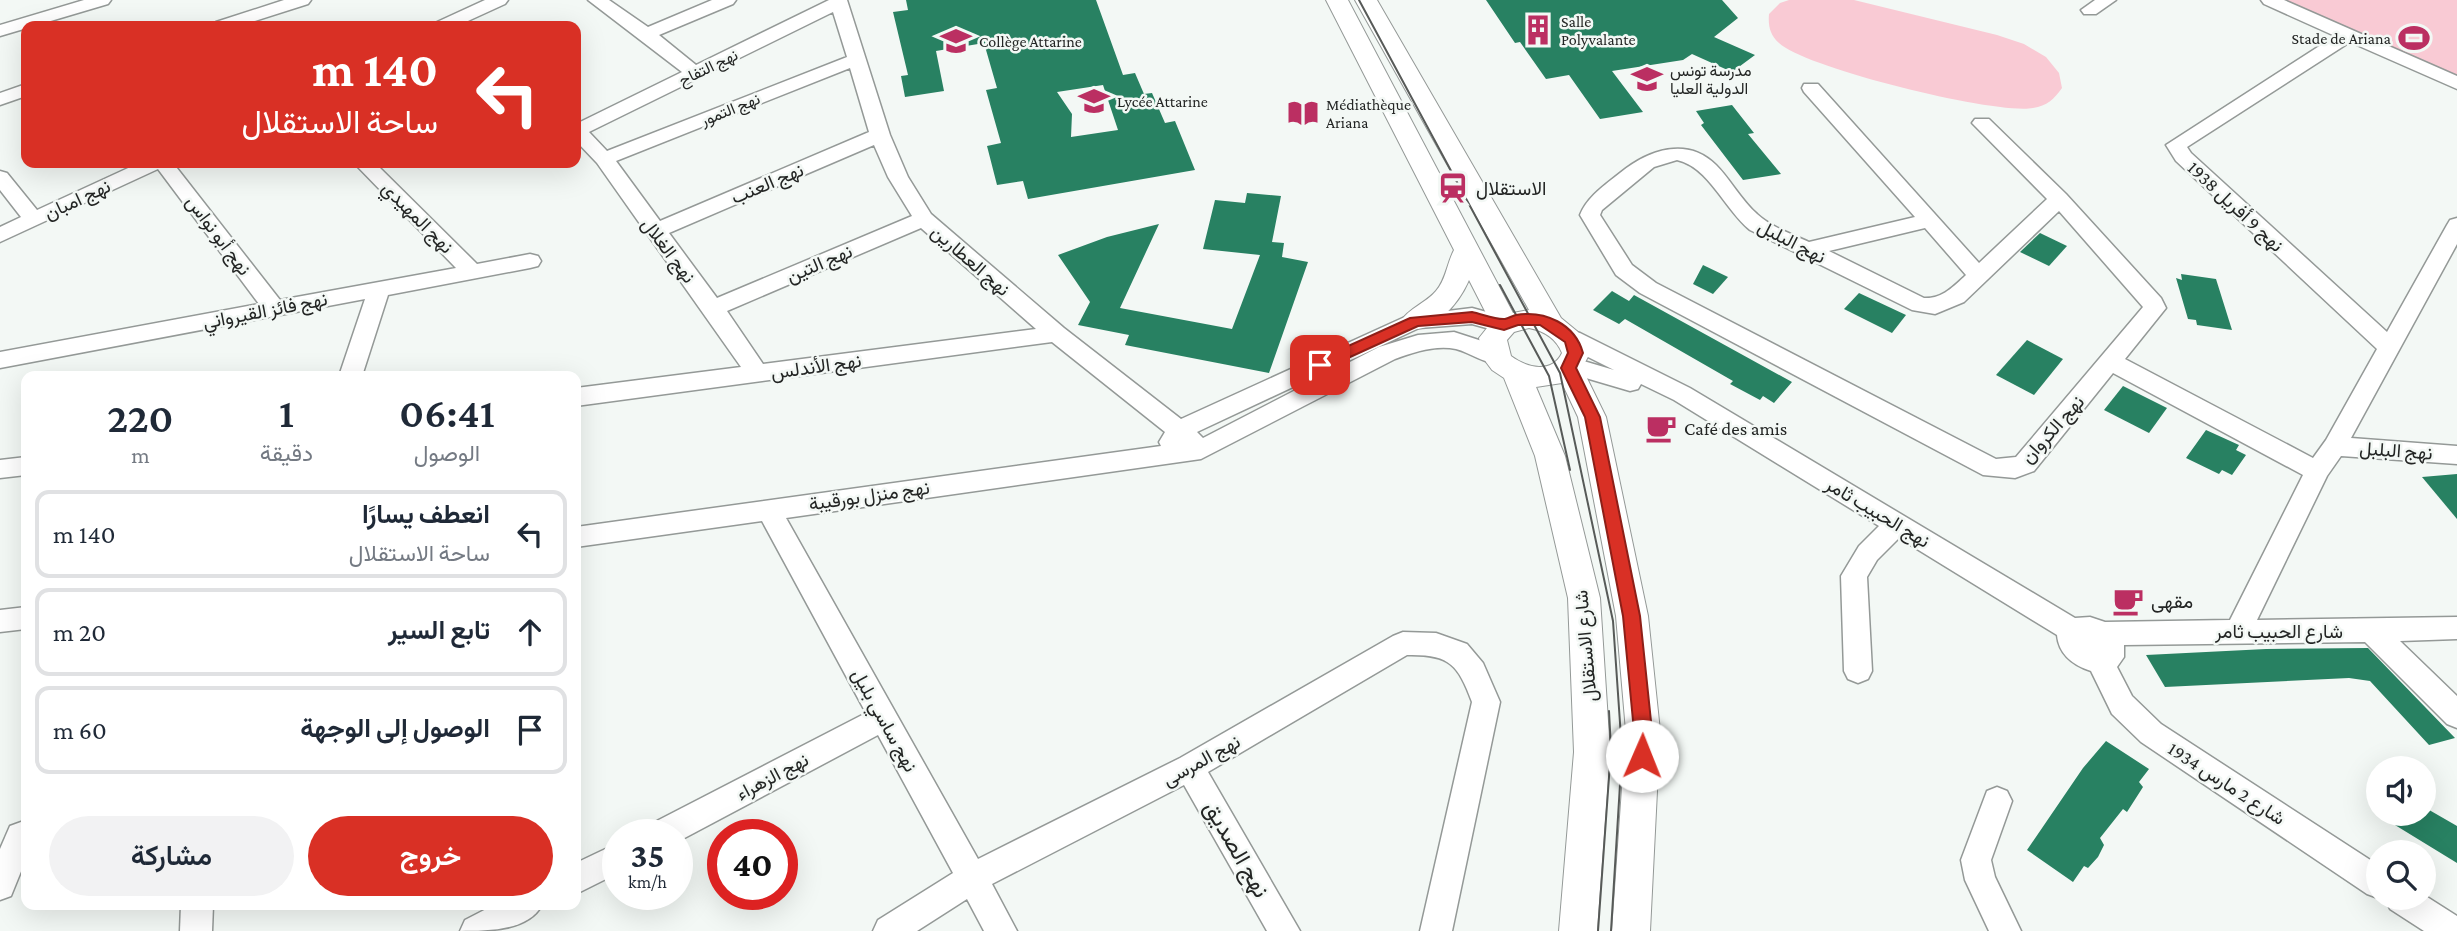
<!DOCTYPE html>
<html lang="ar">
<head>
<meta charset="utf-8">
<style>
	:root { --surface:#fff; --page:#f2f2f3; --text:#1f2937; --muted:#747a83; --line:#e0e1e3; --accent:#d93025 }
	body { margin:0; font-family:"Crimson Pro",Vazirmatn,serif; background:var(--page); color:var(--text); direction:rtl; height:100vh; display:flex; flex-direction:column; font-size:26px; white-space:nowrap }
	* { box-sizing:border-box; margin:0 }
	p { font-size:23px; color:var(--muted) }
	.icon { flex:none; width:38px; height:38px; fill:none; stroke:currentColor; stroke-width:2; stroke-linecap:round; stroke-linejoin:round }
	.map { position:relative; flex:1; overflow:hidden; direction:ltr }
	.sheet { position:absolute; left:21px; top:371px; width:560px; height:539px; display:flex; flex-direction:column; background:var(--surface); border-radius:14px; box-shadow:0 7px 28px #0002; direction:rtl }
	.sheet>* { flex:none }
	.hud { position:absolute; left:21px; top:21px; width:560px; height:147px; border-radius:14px; box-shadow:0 7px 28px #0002; direction:rtl; background:#d93025; color:#fff; overflow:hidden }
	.fabs { position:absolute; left:2366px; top:756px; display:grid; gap:14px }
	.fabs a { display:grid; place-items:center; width:70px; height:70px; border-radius:50%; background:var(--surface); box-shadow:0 7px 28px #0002; font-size:35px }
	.speed { position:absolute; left:602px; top:819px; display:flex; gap:14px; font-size:35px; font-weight:700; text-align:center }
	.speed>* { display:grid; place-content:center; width:91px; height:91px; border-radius:50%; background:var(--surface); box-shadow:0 7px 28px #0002; line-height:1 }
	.speed small { font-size:18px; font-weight:400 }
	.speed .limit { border:10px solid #d22; background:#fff; color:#111 }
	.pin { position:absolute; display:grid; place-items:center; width:60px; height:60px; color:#fff; margin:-30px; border-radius:14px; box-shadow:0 4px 10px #0006 }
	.me { position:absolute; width:77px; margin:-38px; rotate:1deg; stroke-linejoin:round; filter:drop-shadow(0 0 5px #0008) }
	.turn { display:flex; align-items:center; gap:24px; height:147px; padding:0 28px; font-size:32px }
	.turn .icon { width:91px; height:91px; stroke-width:2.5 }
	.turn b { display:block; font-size:49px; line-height:60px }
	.eta { display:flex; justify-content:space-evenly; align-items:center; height:119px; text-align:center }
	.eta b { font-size:42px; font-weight:600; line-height:49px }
	.primary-button { display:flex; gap:14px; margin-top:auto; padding:14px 28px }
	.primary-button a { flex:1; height:80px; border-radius:42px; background:var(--accent); color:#fff; font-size:28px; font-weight:600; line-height:80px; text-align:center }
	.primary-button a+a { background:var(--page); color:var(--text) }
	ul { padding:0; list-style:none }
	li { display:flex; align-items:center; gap:21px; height:88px; margin:0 14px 10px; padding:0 14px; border:4px solid var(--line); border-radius:14px }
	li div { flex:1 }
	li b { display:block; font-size:26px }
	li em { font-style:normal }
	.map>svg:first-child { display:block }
	.green { fill:#f9cad4 }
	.building { fill:#288162; fill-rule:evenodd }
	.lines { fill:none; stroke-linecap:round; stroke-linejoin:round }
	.minor-casing { stroke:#949997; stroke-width:3 }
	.tertiary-casing { stroke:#949997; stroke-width:2 }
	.minor { fill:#fff; fill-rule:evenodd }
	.tertiary { fill:#fff; fill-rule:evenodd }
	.tram { stroke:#575a58; stroke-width:2 }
	.route { fill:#d93025; stroke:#8d1f18; stroke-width:2 }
	.labels { text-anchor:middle; stroke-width:5; stroke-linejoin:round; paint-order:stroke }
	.far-poi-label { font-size:16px; fill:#232524; stroke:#f3f8f5; text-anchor:start }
	.far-street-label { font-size:16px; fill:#232524; stroke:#f3f8f5 }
	.street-label { font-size:19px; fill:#232524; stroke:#f3f8f5 }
	.poi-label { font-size:19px; fill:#232524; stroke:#f3f8f5; text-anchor:start }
	.near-street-label { font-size:23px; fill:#232524; stroke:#f3f8f5 }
</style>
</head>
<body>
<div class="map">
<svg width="2457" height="931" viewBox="0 0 2457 931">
	<rect width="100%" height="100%" fill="#f3f8f5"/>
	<g class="green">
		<path d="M1789 0H1854L1997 35 2024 44 2046 57 2059 73 2062 88C2054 99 2047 106 2033 108 1996 115 1805 68 1779 43 1770 35 1768 26 1769 14L1780 3Z"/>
		<polygon points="2285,0 2457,0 2457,76"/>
	</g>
	<g class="building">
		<path d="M906 0H1096L1123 75 1135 73 1144 94 1152 93 1165 123 1175 121 1195 170 1028 199 1023 181 997 185 987 146 1001 143 986 90 997 88 984 43 936 51 944 91 905 97 901 76 908 75 893 12 908 10ZM1103 85 1118 130 1071 137 1072 114 1057 92Z"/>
		<polygon points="1486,0 1722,0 1738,18 1714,37 1755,55 1732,72 1692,54 1683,60 1612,71 1643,112 1600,119 1569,75 1546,79 1520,42 1515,43"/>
		<polygon points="1732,105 1754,133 1748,134 1781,174 1743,180 1701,125 1704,123 1696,111"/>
		<polygon points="1247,193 1281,196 1272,242 1284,243 1282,257 1308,262 1269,373 1125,345 1129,335 1078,325 1090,302 1058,255 1107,237 1159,224 1120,308 1232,329 1260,255 1203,249 1215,200 1245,203"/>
		<polygon points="2040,233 2067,246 2049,266 2020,252"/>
		<polygon points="1703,265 1728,277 1713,294 1693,284"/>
		<polygon points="2181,274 2216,279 2232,330 2197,325 2196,320 2188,319 2176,278 2182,280"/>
		<polygon points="1612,291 1629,301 1634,295 1792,382 1774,403 1763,396 1760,400 1730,384 1733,381 1625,319 1619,324 1593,310"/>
		<polygon points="1859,293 1906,315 1892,333 1844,309"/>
		<polygon points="2027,340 2063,359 2034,395 1996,375"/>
		<polygon points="2123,386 2167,408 2149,433 2104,410"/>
		<polygon points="2206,430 2239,445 2236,450 2246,455 2232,475 2222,470 2219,474 2186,458"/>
		<polygon points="2457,474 2457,519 2422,477"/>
		<polygon points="2368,648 2455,738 2429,745 2370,681 2349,678 2165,687 2146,655 2266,649"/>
		<polygon points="2106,741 2149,769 2139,782 2143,787 2127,812 2123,809 2100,838 2104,845 2098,857 2088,868 2084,866 2073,882 2027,850 2083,768"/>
		<polygon points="2424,807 2457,826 2457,863 2377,814 2424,814"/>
	</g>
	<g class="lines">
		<g class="minor-casing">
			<g id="minor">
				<polygon points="84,0 111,0 108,4 0,36 0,25"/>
				<polygon points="284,0 311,0 308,4 239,26 213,26 216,22"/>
				<polygon points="485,0 508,0 505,4 457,26 434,26 437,22"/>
				<path d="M588 0H609L648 27 712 0H736L733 4 659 35 696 65 829 0H847L890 135 908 177 931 214 1064 328 1181 419 1407 316 1472 308 1512 319 1515 325 1512 331 1504 333 1472 324 1419 328 1197 432 1203 438 1379 347 1418 335 1454 332 1488 343 1504 350 1507 356 1504 362C1487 367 1472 353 1456 349 1435 345 1415 352 1395 359L1201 459 786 518 978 859 1180 758 1393 636 1403 632 1436 633 1467 644 1483 663 1500 702 1452 931H1420L1472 702C1458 664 1449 654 1407 655L1208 772 1300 931H1267L1184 785 992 884 1017 931H984L967 899 917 931H873L878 920 953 873 878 735 677 842V835H645L649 825 866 713 762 521 576 547V527L1161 446 1159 442 1165 432 1052 342 576 406V388L741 367 597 163 576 141V124L682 72ZM833 12 847 57 607 151 589 132ZM850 68 869 132 660 221 616 161ZM874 145 888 177 912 216 717 298 669 233ZM921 228 1036 329 763 364 727 311Z"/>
				<polygon points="2095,0 2116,0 2096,14 2084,14 2081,10"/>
				<path d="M2261 0H2284L2457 76V89L2350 42 2187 147 2191 153 2387 332 2447 225 2450 220 2457 218V244L2351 438 2457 446V464L2341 456 2327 476 2257 620 2457 617V639L2400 641 2457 696V728L2447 724 2365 642 2124 645V657L2117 667 2132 696 2161 724 2378 865V898L2367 894 2141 742 2112 714 2091 671C2073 665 2059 655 2057 635L1899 538 1877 560 1867 577 1872 671 1868 679 1858 683 1848 679 1844 671 1841 576 1859 546 1879 526 1674 400 1641 384 1638 389 1630 391 1562 371 1559 365 1562 359 1570 357 1614 370 1564 345 1561 339 1564 333 1572 331 1580 333 1690 388 2075 618 2090 617 2105 622 2230 620 2303 475 2113 373 2034 471 2015 478 1983 475 1640 293 1616 275 1580 215C1587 197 1605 185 1620 173 1648 150 1687 136 1716 165 1731 180 1741 200 1757 214 1771 227 1792 234 1809 242L1915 217 1804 92 1802 88 1804 84H1818L1979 263 2047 199 1972 123 1975 119H1989L2066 194 2161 298 2166 308 2125 359 2313 458 2326 440 2377 349 2176 161 2166 145 2335 36 2264 4ZM1677 160C1709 167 1725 210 1750 230L1912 310 1935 314 1964 302 2059 211 2143 307 2016 457 1996 459 1656 283 1632 265 1600 215 1602 210 1654 167ZM1925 228 1966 275C1953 287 1942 299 1924 298L1829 251Z"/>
				<polygon points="26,84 26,96 0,105 0,93"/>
				<polygon points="139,163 173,163 280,300 456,268 354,163 375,163 477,264 530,254 538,256 541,261 538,266 530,268 388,295 362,376 339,376 365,299 0,368 0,352 259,304 158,169 0,242 0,227 21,217 0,190 0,171 7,173 37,210"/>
				<polygon points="26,457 26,475 0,478 0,460"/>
				<polygon points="26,607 26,629 0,632 0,610"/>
				<polygon points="1997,787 2007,791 2012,801 1991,860 1995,877 2021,931 1989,931 1965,880 1961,860 1987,791"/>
				<polygon points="21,822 26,824 26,859 11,896 0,900 0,849 10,826"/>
				<polygon points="618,843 618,873 576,894 576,863"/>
				<polygon points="2424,895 2457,916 2457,931 2424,931 2390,909 2385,898 2424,898"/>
				<polygon points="181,905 213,905 212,931 180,931"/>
				<path d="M494 905H542C528 931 488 931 460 931L465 920Z"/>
			</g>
		</g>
		<g class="tertiary-casing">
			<path id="tertiary" d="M1326 0H1348L1513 313 1529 310 1355 0H1377L1561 318 1578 332 1590 353 1582 368 1606 417 1648 616 1660 731 1650 931H1612L1626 731 1616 616 1578 417 1562 383 1536 387 1565 456 1600 598 1610 752 1597 931H1559L1574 752 1568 598 1535 456 1504 378 1492 370 1486 362 1482 353 1479 338 1491 323 1469 280C1459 303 1433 336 1405 328L1401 321C1409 308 1426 303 1436 291 1446 280 1447 263 1454 250ZM1529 328C1544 331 1556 338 1562 353 1552 374 1527 368 1511 356L1507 340 1514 332Z"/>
		</g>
		<use href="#minor" class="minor"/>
		<use href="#tertiary" class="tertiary"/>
		<g class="tram">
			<polyline points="1359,0 1560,373 1613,621 1622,752 1611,931"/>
			<polyline points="1500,285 1549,376 1570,470"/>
			<polyline points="1598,931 1611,749 1609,711"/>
		</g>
	</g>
	<path class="route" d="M1472 312C1482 314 1496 320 1505 319 1509 318 1512 316 1516 315 1545 310 1575 324 1583 353L1576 368 1600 417 1640 616 1652 731 1648 762 1642 764 1635 762 1632 756 1634 731 1623 616 1585 417 1561 368 1568 353 1565 342 1540 325H1518L1504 330 1472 322 1418 326 1326 368 1320 370 1313 365 1315 361 1410 318Z"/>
	<defs>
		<g id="building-bare" transform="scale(2.415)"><path d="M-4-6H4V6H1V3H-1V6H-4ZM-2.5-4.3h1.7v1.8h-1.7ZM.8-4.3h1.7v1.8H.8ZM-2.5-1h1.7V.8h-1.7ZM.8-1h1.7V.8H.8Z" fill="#bb2f62" stroke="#f3f8f5" stroke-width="2.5" paint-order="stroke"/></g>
		<g id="stadium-bare" transform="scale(2.415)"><path d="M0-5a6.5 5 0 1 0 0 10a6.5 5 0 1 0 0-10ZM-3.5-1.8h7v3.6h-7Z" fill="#bb2f62" stroke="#f3f8f5" stroke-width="2.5" paint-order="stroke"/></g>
		<g id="school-bare" transform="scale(2.415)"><path d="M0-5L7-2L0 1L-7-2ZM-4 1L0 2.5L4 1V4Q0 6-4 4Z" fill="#bb2f62" stroke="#f3f8f5" stroke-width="2.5" paint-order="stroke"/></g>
		<g id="library-bare" transform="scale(2.415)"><path d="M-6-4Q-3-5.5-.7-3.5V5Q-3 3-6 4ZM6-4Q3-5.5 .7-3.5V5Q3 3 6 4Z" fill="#bb2f62" stroke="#f3f8f5" stroke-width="2.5" paint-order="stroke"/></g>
		<g id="station-bare" transform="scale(2.415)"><path d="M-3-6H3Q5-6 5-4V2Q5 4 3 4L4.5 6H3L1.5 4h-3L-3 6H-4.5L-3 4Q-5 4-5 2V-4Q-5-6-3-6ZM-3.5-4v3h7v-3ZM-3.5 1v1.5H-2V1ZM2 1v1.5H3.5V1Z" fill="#bb2f62" stroke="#f3f8f5" stroke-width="2.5" paint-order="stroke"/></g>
		<g id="cafe-bare" transform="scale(2.415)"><path d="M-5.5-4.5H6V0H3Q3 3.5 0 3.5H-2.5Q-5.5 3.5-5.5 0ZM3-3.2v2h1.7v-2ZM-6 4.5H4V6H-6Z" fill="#bb2f62" stroke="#f3f8f5" stroke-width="2.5" paint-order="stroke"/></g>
	</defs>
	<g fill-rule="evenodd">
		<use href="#building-bare" x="1538" y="30"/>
		<use href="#stadium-bare" x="2414" y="38"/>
		<use href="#school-bare" x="956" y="41"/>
		<use href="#school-bare" x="1647" y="79"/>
		<use href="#school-bare" x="1094" y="101"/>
		<use href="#library-bare" x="1303" y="113"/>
		<use href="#station-bare" x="1453" y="188"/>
		<use href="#cafe-bare" x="1661" y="428"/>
		<use href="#cafe-bare" x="2128" y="601"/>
	</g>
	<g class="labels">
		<g class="far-poi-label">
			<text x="1561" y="27">Salle<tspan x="1561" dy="18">Polyvalante</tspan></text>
			<text x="2391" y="44" text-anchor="end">Stade de Ariana</text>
			<text x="979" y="47">Collège Attarine</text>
			<text x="1670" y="76">مدرسة تونس<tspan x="1670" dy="18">الدولية العليا</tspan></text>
			<text x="1117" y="107">Lycée Attarine</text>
			<text x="1326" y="110">Médiathèque<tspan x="1326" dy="18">Ariana</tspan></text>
		</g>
		<g class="far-street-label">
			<text transform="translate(708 67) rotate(-26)" y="6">نهج التفاح</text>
			<text transform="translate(730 109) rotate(-22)" y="6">نهج التمور</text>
		</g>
		<g class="street-label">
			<text transform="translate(767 183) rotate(-23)" y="7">نهج العنب</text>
			<text transform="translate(77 199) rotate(-25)" y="7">نهج امبان</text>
			<text transform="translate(2236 206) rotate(43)" y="7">نهج 9 أفريل 1938</text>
			<text transform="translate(418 217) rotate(45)" y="7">نهج المهيدي</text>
			<text transform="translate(219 235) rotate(53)" y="7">نهج أبو نواس</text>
			<text transform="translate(1792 241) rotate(27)" y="7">نهج البلبل</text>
			<text transform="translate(669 250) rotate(53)" y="7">نهج الغلال</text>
			<text transform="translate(971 260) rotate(41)" y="7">نهج العطارين</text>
			<text transform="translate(819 263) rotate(-23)" y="7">نهج التين</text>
			<text transform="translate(265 310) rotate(-11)" y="7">نهج فائز القيرواني</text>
			<text transform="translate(816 366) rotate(-8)" y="7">نهج الأندلس</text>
			<text transform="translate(2052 429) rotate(-48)" y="7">نهج الكروان</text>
			<text transform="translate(2396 450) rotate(4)" y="7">نهج البلبل</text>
			<text transform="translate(869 495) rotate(-8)" y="7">نهج منزل بورقيبة</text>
			<text transform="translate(1878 512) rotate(31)" y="7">نهج الحبيب ثامر</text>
			<text x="2279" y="638">شارع الحبيب ثامر</text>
			<text transform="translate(1585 646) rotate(-95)" y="7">شارع الاستقلال</text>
			<text transform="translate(885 720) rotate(61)" y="7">نهج ساسي بليل</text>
			<text transform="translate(1201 760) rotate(-29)" y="7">نهج المرسى</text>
			<text transform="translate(772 776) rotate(-28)" y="7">نهج الزهراء</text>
			<text transform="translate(2227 783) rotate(33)" y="7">شارع 2 مارس 1934</text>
		</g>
		<g class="poi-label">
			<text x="1476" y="195">الاستقلال</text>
			<text x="1684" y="435">Café des amis</text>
			<text x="2151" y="608">مقهى</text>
		</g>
		<g class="near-street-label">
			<text transform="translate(1237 849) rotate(60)" y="8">نهج الصديق</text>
		</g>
	</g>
</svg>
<div class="fabs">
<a><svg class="icon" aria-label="sound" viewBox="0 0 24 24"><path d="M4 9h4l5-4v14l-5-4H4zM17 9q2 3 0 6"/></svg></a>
<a><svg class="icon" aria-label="search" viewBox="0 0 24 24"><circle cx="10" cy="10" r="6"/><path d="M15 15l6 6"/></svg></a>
</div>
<div class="speed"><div>35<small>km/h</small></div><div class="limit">40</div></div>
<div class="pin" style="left:1320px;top:365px;background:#d93025"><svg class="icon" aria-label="arrive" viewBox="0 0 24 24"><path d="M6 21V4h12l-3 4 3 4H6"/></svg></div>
<svg class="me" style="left:1642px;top:756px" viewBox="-20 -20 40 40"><circle r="19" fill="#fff"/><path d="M0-13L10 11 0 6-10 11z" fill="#d93025"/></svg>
<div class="hud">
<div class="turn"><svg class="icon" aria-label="left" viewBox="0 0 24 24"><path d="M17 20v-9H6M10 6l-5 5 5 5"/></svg><div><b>140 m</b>ساحة الاستقلال</div></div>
</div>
<section class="sheet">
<div class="eta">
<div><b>06:41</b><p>الوصول</p></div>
<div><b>1</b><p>دقيقة</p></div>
<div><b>220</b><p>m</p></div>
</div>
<ul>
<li><svg class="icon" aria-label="left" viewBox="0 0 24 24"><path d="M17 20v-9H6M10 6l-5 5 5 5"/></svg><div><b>انعطف يسارًا</b><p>ساحة الاستقلال</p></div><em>140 m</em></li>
<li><svg class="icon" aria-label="ahead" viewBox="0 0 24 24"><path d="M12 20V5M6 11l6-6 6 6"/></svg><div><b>تابع السير</b></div><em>20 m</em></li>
<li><svg class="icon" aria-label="arrive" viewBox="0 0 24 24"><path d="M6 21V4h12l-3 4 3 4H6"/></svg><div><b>الوصول إلى الوجهة</b></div><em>60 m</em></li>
</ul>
<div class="primary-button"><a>خروج</a><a>مشاركة</a></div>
</section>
</div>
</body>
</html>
